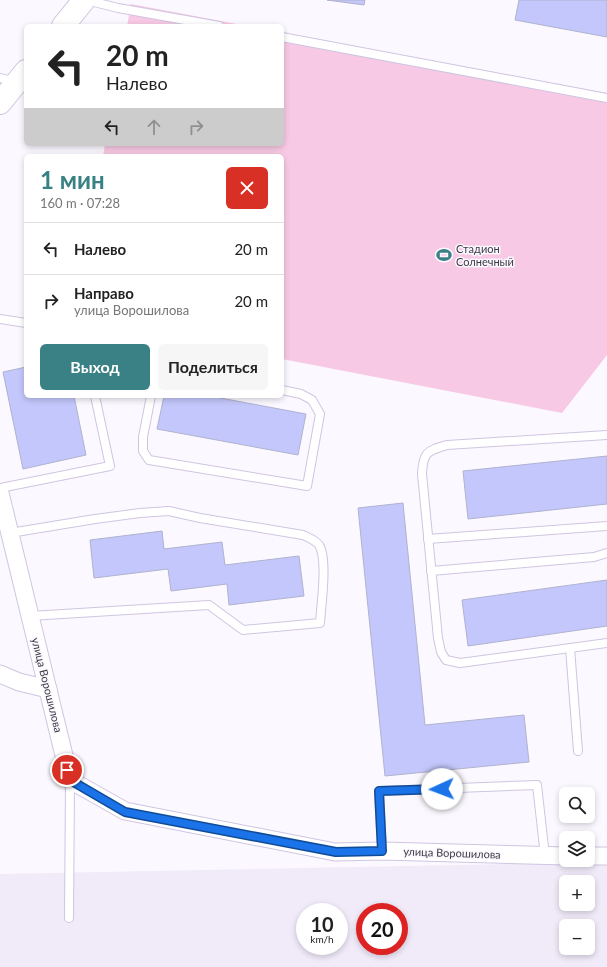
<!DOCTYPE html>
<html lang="ru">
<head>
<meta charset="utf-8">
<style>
	:root { --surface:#fff; --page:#f6f6f6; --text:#222; --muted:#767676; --line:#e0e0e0; --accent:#398185 }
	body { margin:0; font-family:Lato,sans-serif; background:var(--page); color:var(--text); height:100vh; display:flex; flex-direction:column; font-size:15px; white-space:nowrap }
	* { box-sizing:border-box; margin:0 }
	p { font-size:13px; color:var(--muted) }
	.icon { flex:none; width:22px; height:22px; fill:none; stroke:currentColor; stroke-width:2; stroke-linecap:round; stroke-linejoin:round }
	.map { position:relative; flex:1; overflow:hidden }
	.side { position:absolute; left:24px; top:154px; width:260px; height:244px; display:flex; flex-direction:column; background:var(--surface); border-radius:6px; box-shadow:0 2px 6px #0003 }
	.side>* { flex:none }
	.top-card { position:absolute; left:24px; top:24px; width:260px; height:122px; border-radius:6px; box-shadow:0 2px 6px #0003; background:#fff; color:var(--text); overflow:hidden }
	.buttons { position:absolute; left:559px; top:787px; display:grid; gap:8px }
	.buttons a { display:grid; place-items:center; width:36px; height:36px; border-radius:6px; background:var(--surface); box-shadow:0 2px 6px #0003; font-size:20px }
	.speed { position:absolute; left:296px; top:903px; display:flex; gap:8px; font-size:20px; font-weight:700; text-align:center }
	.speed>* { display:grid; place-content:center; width:52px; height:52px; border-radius:50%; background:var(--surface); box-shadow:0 2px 6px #0003; line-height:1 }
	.speed small { font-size:10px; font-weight:400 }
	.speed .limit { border:6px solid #d22; background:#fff; color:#111 }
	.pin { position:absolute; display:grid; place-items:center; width:34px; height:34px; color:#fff; margin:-17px; border:2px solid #fff; border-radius:50%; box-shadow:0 1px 4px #0007 }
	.me { position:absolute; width:44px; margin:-22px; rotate:268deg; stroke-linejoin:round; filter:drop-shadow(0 0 3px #0008) }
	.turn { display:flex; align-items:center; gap:14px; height:84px; padding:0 16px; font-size:18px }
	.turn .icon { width:52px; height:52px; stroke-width:2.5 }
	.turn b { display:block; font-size:28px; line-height:34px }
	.lanes { display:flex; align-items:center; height:38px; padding:0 16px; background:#0003; justify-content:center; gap:20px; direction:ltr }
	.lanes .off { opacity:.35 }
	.round { display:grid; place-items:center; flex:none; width:42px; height:42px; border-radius:6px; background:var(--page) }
	.headline { display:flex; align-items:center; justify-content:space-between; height:68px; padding:0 16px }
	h1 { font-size:24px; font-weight:700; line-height:30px; color:var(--accent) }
	.primary-button { display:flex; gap:8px; margin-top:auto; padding:8px 16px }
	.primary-button a { flex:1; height:46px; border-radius:6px; background:var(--accent); color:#fff; font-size:16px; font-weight:700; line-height:46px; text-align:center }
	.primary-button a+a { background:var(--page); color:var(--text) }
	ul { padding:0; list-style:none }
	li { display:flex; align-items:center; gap:12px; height:52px; padding:0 16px; border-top:1px solid var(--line) }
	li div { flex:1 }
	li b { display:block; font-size:15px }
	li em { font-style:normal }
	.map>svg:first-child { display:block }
	.built { fill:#f0eaf9; fill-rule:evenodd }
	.green { fill:#f8c9e4 }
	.building { fill:#c3c7fb; stroke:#b0b2cf }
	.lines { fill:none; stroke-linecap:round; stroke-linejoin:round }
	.service-casing { stroke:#cfc5e1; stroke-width:10 }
	.minor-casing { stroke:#cfc5e1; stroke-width:19 }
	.secondary-casing { stroke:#cfc5e1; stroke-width:24 }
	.service { stroke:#fff; stroke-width:8 }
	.minor { stroke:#fff; stroke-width:17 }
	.secondary { stroke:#fff; stroke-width:22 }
	.route-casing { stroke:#114b97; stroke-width:10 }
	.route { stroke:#1a73e8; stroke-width:7 }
	.labels { text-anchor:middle; stroke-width:3; stroke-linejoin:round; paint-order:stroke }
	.poi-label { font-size:11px; fill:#3d3944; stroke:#fbf9ff; text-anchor:start }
	.street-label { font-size:11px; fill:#3d3944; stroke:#fbf9ff }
</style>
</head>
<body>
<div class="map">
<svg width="607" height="967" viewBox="0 0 607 967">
	<rect width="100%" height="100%" fill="#fbf9ff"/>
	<path class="built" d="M607 862V967H0V874ZM566 882H588V904H566ZM305 912H339V946H305ZM365 912H399V946H365ZM566 926H588V948H566Z"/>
	<g class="green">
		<polygon points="131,4 247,26 127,26"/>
		<polygon points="282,33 607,93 607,355 562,413 282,359 282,156 103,156 105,144 282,144"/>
	</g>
	<g class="building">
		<polygon points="327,0 365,0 364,5"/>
		<polygon points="519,0 607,0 607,37 515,20"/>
		<polygon points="26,367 26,396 74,396 86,455 23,469 3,372"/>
		<polygon points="164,396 210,396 306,414 298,455 157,429"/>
		<polygon points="607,456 607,504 468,519 463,471"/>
		<polygon points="403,503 425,725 524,715 529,762 385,776 358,508"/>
		<polygon points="162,531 164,549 222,542 225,565 299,556 304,596 229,605 227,584 171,591 168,569 94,578 90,540"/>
		<polygon points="607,580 607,626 468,646 462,600"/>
	</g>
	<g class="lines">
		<g class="service-casing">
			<g id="service">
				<polyline points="86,0 118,8 219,26"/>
				<polyline points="282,37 607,98"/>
				<polyline points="0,78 16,82"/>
				<polyline points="0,319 26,323"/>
				<polyline points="151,396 143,437 143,451 149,460 307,486 320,414 312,400 301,394 282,390"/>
				<path d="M607 435 447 445C427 451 423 452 422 474L438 638 441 652 446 660 460 663 607 643"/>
				<polyline points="0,488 110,466 95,396"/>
				<path d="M10 533 95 519 140 513 169 511 200 518 303 535C309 538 315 540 319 545 328 559 321 606 320 623L243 630 209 605 30 616"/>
				<polyline points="428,539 607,526"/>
				<polyline points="431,571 594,557 607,553"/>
				<polyline points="570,648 578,751"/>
				<polyline points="382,851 379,791 537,785 545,856"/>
				<polyline points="69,918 70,780"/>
			</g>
		</g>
		<g class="minor-casing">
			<g id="minor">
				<polyline points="0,493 70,780 125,811 335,852 382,851 566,856"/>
				<polyline points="0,674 19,682 48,689"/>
				<polyline points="588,856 607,856"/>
			</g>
		</g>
		<g class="secondary-casing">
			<g id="secondary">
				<polyline points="63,26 84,0"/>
				<polyline points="0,103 26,71"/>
			</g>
		</g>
		<use href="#service" class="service"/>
		<use href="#minor" class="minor"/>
		<use href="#secondary" class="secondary"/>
	</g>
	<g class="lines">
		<g class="route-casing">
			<polyline id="route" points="67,770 70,780 125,812 336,852 382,851 379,791 442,789"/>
		</g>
		<use href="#route" class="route"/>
	</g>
	<defs>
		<g id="stadium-bare" transform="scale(1.2)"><path d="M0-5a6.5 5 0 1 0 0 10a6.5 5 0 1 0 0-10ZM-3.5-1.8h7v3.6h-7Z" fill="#398185" stroke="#fbf9ff" stroke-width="2.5" paint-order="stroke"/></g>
	</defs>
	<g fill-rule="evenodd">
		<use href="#stadium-bare" x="444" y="255"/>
	</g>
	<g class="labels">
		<g class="poi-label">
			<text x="456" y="253">Стадион<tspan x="456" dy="13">Солнечный</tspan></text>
		</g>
		<g class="street-label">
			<text transform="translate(47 685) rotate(76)" y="4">улица Ворошилова</text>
			<text transform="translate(452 853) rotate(2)" y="4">улица Ворошилова</text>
		</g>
	</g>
</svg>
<div class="buttons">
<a><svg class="icon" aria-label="search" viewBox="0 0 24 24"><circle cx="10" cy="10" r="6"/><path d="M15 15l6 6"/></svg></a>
<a><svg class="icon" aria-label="layers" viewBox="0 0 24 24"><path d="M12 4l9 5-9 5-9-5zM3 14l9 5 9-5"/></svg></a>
<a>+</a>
<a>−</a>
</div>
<div class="speed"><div>10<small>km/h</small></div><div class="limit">20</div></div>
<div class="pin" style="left:67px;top:770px;background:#d93025"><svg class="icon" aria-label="arrive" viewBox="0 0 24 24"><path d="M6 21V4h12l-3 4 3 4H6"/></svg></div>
<svg class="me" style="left:442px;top:789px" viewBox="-20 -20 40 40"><circle r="19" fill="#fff"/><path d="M0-13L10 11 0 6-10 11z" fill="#1a73e8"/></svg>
<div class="top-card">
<div class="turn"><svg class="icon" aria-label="left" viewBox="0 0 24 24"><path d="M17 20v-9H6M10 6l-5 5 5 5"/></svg><div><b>20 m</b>Налево</div></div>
<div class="lanes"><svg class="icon" aria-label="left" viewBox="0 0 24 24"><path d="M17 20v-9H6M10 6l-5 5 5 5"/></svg><svg class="icon off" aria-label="ahead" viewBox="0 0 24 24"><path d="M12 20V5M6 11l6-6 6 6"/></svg><svg class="icon off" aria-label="right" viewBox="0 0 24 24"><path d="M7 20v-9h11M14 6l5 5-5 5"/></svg></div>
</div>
<section class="side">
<div class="headline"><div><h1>1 мин</h1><p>160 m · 07:28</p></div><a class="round" style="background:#d93025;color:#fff"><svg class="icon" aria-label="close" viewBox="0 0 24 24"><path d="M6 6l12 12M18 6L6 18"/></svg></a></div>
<ul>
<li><svg class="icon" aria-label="left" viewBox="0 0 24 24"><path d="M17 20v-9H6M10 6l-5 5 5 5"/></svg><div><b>Налево</b></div><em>20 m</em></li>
<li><svg class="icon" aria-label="right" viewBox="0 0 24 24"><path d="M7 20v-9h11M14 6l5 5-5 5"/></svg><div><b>Направо</b><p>улица Ворошилова</p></div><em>20 m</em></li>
</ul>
<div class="primary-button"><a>Выход</a><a>Поделиться</a></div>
</section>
</div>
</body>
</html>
